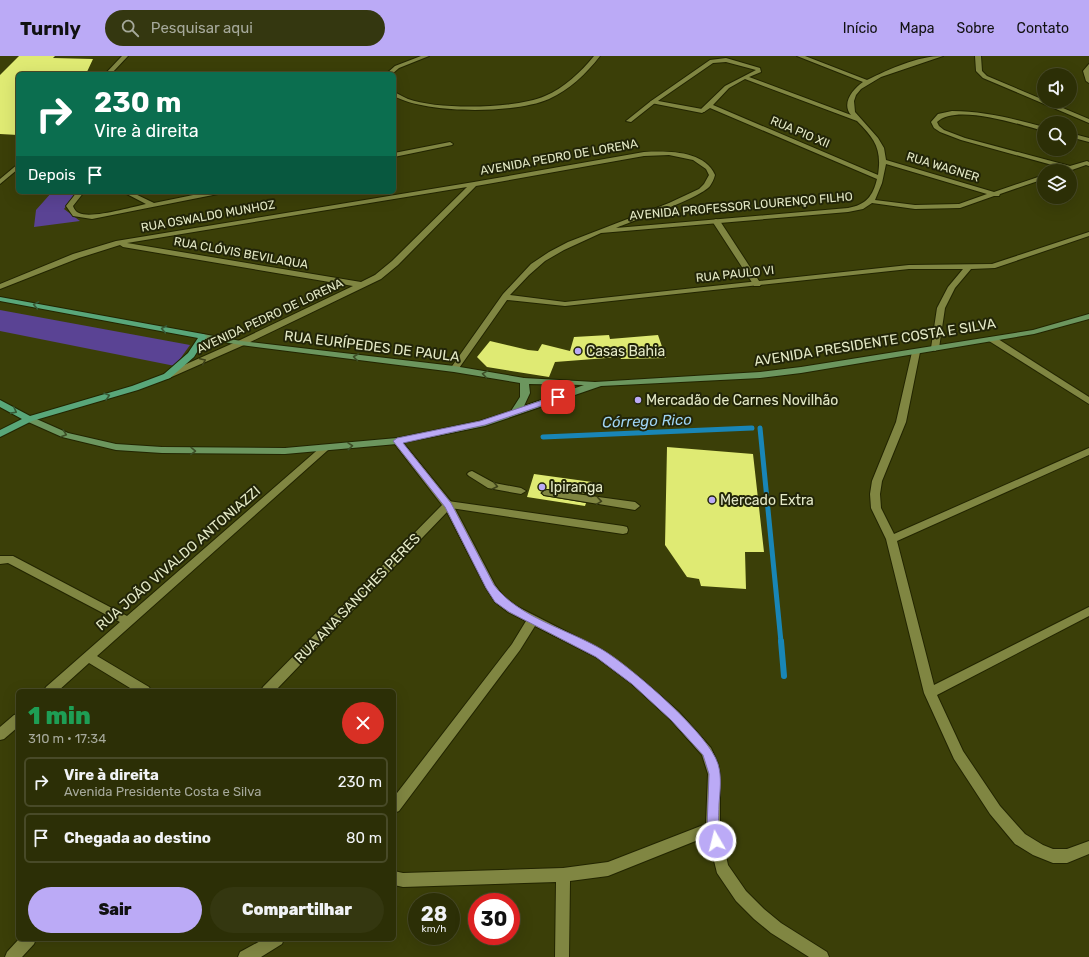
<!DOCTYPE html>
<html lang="pt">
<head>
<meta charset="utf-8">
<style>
	:root { --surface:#2c2f06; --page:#343710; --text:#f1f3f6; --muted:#a6a99b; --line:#484a28; --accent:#bbaaf6 }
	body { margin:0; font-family:Rubik,sans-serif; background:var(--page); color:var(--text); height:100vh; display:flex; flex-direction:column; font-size:15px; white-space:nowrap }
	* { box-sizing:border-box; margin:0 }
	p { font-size:13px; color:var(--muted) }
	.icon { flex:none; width:22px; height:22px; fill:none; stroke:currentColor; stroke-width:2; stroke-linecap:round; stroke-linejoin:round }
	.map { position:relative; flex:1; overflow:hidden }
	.sheet { position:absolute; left:16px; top:633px; width:380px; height:252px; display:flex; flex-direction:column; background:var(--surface); border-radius:6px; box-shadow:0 4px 16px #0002,0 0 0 1px var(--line) }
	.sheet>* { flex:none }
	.guide { position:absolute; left:16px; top:16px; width:380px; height:122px; border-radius:6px; box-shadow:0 4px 16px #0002,0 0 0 1px var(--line); background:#0b6e4f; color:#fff; overflow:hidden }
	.buttons { position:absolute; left:1037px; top:12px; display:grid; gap:8px }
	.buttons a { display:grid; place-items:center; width:40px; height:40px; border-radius:50%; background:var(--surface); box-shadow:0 4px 16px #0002,0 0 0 1px var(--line); font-size:20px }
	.speed { position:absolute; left:408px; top:837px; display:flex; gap:8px; font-size:20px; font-weight:700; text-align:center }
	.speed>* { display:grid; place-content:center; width:52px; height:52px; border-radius:50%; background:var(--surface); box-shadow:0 4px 16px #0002,0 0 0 1px var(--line); line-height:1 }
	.speed small { font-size:10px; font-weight:400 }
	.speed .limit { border:6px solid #d22; background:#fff; color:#111 }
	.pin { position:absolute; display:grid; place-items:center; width:34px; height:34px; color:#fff; margin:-17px; border-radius:8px; box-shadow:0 2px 6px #0006 }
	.me { position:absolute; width:44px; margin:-22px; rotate:352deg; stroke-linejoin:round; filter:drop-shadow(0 0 3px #0008) }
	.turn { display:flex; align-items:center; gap:14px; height:84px; padding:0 12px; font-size:18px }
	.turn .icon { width:52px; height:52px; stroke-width:2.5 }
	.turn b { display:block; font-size:28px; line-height:34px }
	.then { display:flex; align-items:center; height:38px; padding:0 12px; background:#0003; gap:8px; font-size:15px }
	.round { display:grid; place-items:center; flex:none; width:42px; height:42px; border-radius:21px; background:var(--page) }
	.overview { display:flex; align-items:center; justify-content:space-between; height:68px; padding:0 12px }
	h1 { font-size:24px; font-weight:800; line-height:30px; color:#1e9e55 }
	.cta { display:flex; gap:8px; margin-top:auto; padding:8px 12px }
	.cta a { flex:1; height:46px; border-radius:24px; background:var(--accent); color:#111; font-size:16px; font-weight:800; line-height:46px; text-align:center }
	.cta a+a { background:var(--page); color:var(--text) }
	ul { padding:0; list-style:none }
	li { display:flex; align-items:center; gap:12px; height:50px; margin:0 8px 6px; padding:0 4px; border:2px solid var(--line); border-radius:6px }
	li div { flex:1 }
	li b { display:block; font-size:15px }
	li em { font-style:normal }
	header { display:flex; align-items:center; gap:24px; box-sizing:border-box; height:56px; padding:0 20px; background:var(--accent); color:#111 }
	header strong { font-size:19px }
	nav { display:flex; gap:22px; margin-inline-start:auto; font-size:14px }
	.search { width:280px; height:36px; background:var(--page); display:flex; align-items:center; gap:10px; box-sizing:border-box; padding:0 14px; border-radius:22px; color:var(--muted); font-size:15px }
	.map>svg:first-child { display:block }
	.green { fill:#5a4394 }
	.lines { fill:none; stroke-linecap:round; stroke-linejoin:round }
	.stream-far1 { stroke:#1986b6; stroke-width:5 }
	.stream { stroke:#1986b6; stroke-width:6 }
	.building { fill:#dfea73 }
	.lane-casing { stroke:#222501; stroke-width:2 }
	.street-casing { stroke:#222501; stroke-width:2 }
	.secondary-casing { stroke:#222501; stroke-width:2 }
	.primary-casing { stroke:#222501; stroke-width:2 }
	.lane { fill:#808642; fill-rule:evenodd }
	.street { fill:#808642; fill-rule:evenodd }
	.secondary { fill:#6c965e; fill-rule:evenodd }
	.primary { fill:#59a77a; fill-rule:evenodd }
	.oneway { stroke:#385936 }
	.oneway2 { stroke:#3c4d26 }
	.oneway3 { stroke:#3e4219 }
	.route { fill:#bbaaf6; stroke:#7a6ea0 }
	.poi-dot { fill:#bbaaf6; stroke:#222508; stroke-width:1.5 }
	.labels { text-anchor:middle; stroke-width:4; stroke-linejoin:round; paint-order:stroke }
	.far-street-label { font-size:12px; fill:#e4e9c6; stroke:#222508 }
	.street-label { font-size:14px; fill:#e4e9c6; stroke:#222508 }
	.poi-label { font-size:14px; fill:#e4e9c6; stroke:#222508; text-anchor:start }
	.water-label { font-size:15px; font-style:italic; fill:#9fd4f3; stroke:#222508 }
</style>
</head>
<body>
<header>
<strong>Turnly</strong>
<div class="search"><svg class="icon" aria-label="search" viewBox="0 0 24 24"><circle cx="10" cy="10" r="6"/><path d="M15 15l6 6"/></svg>Pesquisar aqui</div>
<nav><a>Início</a><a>Mapa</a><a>Sobre</a><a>Contato</a></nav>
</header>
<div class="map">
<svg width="1089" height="901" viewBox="0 0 1089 901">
	<rect width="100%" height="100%" fill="#3b3f08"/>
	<g class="green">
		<polygon points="52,136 77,136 64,153 80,165 34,171 36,154"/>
		<polygon points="0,254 190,289 175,310 0,275"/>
	</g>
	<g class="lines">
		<g class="stream-far1">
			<polyline points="760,372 781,586"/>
			<polyline points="543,381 752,372"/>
		</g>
		<polyline class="stream" points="781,585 784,620"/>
	</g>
	<g class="building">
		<polygon points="19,0 55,0 53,2 93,3 86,18 18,18 18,79 0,78 0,19"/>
		<polygon points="609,279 610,283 658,279 666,302 621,303 620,301 555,306 549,321 487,311 477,301 490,285 528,294 538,295 542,288 570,295 574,281"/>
		<polygon points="667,391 753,398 764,496 745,496 746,533 701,530 699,523 687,521 665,489"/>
		<polygon points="534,418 592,426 589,438 547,433 540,437 544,440 586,447 585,450 527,441"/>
	</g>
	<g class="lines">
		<g class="lane-casing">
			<g id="lane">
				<polygon points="653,44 702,53 705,55 702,57 651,47 650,46"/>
				<polygon points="450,86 453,88 452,89 394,101 394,97"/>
				<polygon points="716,163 720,165 761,228 760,230 754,230 753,228 712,165"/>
				<polygon points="472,415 494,427 521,432 526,435 521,438 488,432 469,420 467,418 469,416"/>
				<polygon points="547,434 635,446 640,450 635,454 544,439 542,437 544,435"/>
				<polygon points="448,445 623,470 627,471 628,474 627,477 623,478 444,451 443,449"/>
			</g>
		</g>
		<g class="street-casing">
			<g id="street">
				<polygon points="122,0 128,0 111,18 105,18"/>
				<polygon points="421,0 429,0 399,12 392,18 386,18 395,10"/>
				<path d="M594 0H600C586 18 569 34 549 43 515 58 426 58 394 40V36C399 38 403 41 408 43 438 54 515 53 545 40 564 32 581 16 594 0Z"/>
				<path d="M797 0H805L867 24C890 13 917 0 943 0L881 21 861 33 856 39 854 45 855 56 878 82 884 92 886 104 994 136 1044 119V123L1000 138 999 140H994L960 152 915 153 872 147 863 153 848 156 601 177 564 194 545 205 529 219 510 239 565 246 909 209 992 208 1089 176V180L995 212 971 213 955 232 945 252 939 292 935 295 931 292 937 252 948 231 963 213H909L565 250 507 244 457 315H451L450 313 503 238 531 208 549 196 568 186 669 147 699 133 704 128 709 119 706 113 693 104 669 99 644 100 476 130 398 209 381 223 244 289 167 323 163 320 164 318 238 285 353 230 123 191 120 189 79 202 0 233V228L73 198 116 185 474 126 644 96C667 95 704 94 715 119 714 123 712 127 710 130 699 143 634 164 616 172L848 152C866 149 873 140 877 123L710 52 704 56H700V54L725 30 756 14 726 6 713 7 655 47 631 66 626 65 651 45 710 4 726 2 760 12 761 16 749 21 851 59C841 47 853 33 863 26ZM745 23 857 65C875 83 882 93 878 119L713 49 729 32ZM886 108 987 138 959 148 915 149 875 144 882 127ZM467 131 392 205 375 219 361 226 127 187Z"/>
				<polygon points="975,0 981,0 982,15 987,20 1089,63 1089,67 983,22 976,15"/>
				<polygon points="1089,8 1089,27 1086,25 1083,15"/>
				<path d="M952 55C984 55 1014 63 1044 71V75C1020 69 956 47 937 66L939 70 944 74 965 82 1070 110 1087 105 1089 106V110L1086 109 1069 115H1059L1063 112 961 84 940 76 934 72 931 66 938 58Z"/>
				<polygon points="1070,77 1089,82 1089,86 1070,81"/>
				<polygon points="18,108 18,113 0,128 0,123"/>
				<path d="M77 136H84L73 150C74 153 76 156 79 157 91 163 132 151 146 148L123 136H131L154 147 208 136H221L218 138 92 163 73 160 66 150Z"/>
				<polygon points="989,281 995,281 1089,341 1089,348 989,285 988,283"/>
				<polygon points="916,293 920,296 906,366 882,425 880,438 881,452 894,478 1089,392 1089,399 897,485 934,629 1089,551 1089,560 937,639 963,695 1000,750 1025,778 1043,789 1053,793 1067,793 1089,785 1089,798 1067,807 1053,807 1033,799 1015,788 990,758 954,703 924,637 886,483 871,452 870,438 872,425 896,366 912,296"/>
				<polygon points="397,382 400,383 452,447 495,529 503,540 516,550 604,595 640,622 679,656 711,692 718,708 720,718 720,772 728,809 746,835 764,853 781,867 827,896 829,901 809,901 771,877 754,863 736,845 717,817 708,780 608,820 570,825 569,901 555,901 556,826 403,831 394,829 394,815 403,817 563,812 608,806 706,768 708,718 702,699 671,664 632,628 596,601 535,570 520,594 399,755 394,757 394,741 512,588 526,565 508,556 495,546 486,532 447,456 275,635 261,635 263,631 442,449 394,387 392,385"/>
				<polygon points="325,389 330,392 328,394 97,600 149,631 151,635 135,635 89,607 58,635 44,635 46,631 120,566 8,507 0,508 0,500 13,500 127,560 322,390"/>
				<polygon points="18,658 18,671 4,683 0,684 0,671 14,659"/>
				<polygon points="19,883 36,883 34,888 22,901 5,901 7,896"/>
				<polygon points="264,883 284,883 282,888 261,901 238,901 240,896"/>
			</g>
		</g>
		<g class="secondary-casing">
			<path id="secondary" d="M1089 258V263L1034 278 801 317 760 322 601 330 485 370 397 388 285 398 162 397 116 394 62 381 26 365 24 363 26 361H32L68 377 116 388 162 391 285 392 397 382 480 365 511 355 520 341V327L454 316 241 289 200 282 199 280 200 278H203L241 285 454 310 524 322 595 326 760 316 801 311 1033 274ZM529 328 584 329 524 350 530 337Z"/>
		</g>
		<g class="primary-casing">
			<polygon id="primary" points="0,241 203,278 207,280 194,301 170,322 138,334 32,365 0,381 0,374 22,363 0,351 0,344 30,360 132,330 164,318 188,297 198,282 0,245"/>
		</g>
		<use href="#lane" class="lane"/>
		<use href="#street" class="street"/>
		<use href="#secondary" class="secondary"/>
		<use href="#primary" class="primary"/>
	</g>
	<defs><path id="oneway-chevron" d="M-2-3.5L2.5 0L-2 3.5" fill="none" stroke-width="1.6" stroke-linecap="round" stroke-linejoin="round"/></defs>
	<g class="oneway">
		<use href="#oneway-chevron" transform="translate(36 249) rotate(-170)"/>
		<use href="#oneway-chevron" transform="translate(164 273) rotate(-170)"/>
		<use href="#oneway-chevron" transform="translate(107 340) rotate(-16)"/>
		<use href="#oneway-chevron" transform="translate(14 355) rotate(28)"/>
	</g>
	<g class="oneway2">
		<use href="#oneway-chevron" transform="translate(356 301) rotate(-173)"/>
		<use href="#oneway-chevron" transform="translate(485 318) rotate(-171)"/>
		<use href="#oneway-chevron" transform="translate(64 378) rotate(19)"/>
		<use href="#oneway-chevron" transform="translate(350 390) rotate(-5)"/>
		<use href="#oneway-chevron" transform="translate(193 395) rotate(1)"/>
	</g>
	<g class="oneway3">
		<use href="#oneway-chevron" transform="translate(203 305) rotate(-25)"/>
		<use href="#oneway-chevron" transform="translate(495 430) rotate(12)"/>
		<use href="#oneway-chevron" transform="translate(599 445) rotate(8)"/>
	</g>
	<path class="route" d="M558 339 562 341 561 343 485 369 403 387 451 447 494 529C519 562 568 573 603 594 631 611 710 679 718 708 722 721 720 735 719 748 719 755 718 764 719 772 720 778 723 783 720 789L716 791 712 789 707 772 709 718 703 699 671 664 632 628 596 601 509 556 495 546 486 532 445 451 393 385 397 382 480 365Z"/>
	<g class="poi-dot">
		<circle cx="578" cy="295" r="4"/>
		<circle cx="638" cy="344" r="4"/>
		<circle cx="542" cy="431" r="4"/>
		<circle cx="712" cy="444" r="4"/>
	</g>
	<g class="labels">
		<g class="far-street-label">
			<text transform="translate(800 76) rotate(23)" y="4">RUA PIO XII</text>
			<text transform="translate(559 101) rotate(-10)" y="4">AVENIDA PEDRO DE LORENA</text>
			<text transform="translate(943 111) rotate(17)" y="4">RUA WAGNER</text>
			<text transform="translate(741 150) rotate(-5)" y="4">AVENIDA PROFESSOR LOURENÇO FILHO</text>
			<text transform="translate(208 160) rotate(-10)" y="4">RUA OSWALDO MUNHOZ</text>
			<text transform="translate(241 197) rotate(10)" y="4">RUA CLÓVIS BEVILAQUA</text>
			<text transform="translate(735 218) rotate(-6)" y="4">RUA PAULO VI</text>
			<text transform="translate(270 260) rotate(-25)" y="4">AVENIDA PEDRO DE LORENA</text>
		</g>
		<g class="street-label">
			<text transform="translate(875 286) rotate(-9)" y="5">AVENIDA PRESIDENTE COSTA E SILVA</text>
			<text transform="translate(372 290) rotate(7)" y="5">RUA EURÍPEDES DE PAULA</text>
			<text transform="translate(178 502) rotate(-41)" y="5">RUA JOÃO VIVALDO ANTONIAZZI</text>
			<text transform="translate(357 542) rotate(-46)" y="5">RUA ANA SANCHES PERES</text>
		</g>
		<g class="poi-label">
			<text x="586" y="300">Casas Bahia</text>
			<text x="646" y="349">Mercadão de Carnes Novilhão</text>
			<text x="550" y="436">Ipiranga</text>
			<text x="720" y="449">Mercado Extra</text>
		</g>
		<g class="water-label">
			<text transform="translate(647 365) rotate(-2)" y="5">Córrego Rico</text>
		</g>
	</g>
</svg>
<div class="buttons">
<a><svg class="icon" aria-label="sound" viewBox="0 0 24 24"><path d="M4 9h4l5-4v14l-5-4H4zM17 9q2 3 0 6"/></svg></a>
<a><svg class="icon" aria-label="search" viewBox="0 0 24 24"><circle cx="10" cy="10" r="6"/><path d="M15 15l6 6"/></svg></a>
<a><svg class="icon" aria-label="layers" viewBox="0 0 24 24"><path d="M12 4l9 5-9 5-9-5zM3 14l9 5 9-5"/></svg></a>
</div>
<div class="speed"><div>28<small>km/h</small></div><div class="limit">30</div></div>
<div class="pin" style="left:558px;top:341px;background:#d93025"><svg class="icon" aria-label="arrive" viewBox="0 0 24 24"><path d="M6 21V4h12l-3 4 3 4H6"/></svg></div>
<svg class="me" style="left:716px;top:785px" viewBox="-20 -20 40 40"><circle r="17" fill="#bbaaf6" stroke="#fff" stroke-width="3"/><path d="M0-11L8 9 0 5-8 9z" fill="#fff"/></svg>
<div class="guide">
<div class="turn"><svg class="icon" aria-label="right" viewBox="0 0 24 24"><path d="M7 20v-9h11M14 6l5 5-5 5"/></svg><div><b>230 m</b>Vire à direita</div></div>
<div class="then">Depois<svg class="icon" aria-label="arrive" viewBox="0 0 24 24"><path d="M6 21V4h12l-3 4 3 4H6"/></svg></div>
</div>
<section class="sheet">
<div class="overview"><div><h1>1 min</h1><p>310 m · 17:34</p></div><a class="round" style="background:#d93025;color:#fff"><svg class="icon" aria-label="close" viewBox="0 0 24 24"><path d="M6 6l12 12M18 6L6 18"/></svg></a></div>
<ul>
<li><svg class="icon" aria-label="right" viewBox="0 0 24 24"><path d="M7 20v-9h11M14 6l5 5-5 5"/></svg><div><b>Vire à direita</b><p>Avenida Presidente Costa e Silva</p></div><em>230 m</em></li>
<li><svg class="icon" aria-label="arrive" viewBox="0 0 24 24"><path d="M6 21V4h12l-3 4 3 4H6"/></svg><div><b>Chegada ao destino</b></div><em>80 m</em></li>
</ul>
<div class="cta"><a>Sair</a><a>Compartilhar</a></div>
</section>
</div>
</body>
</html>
